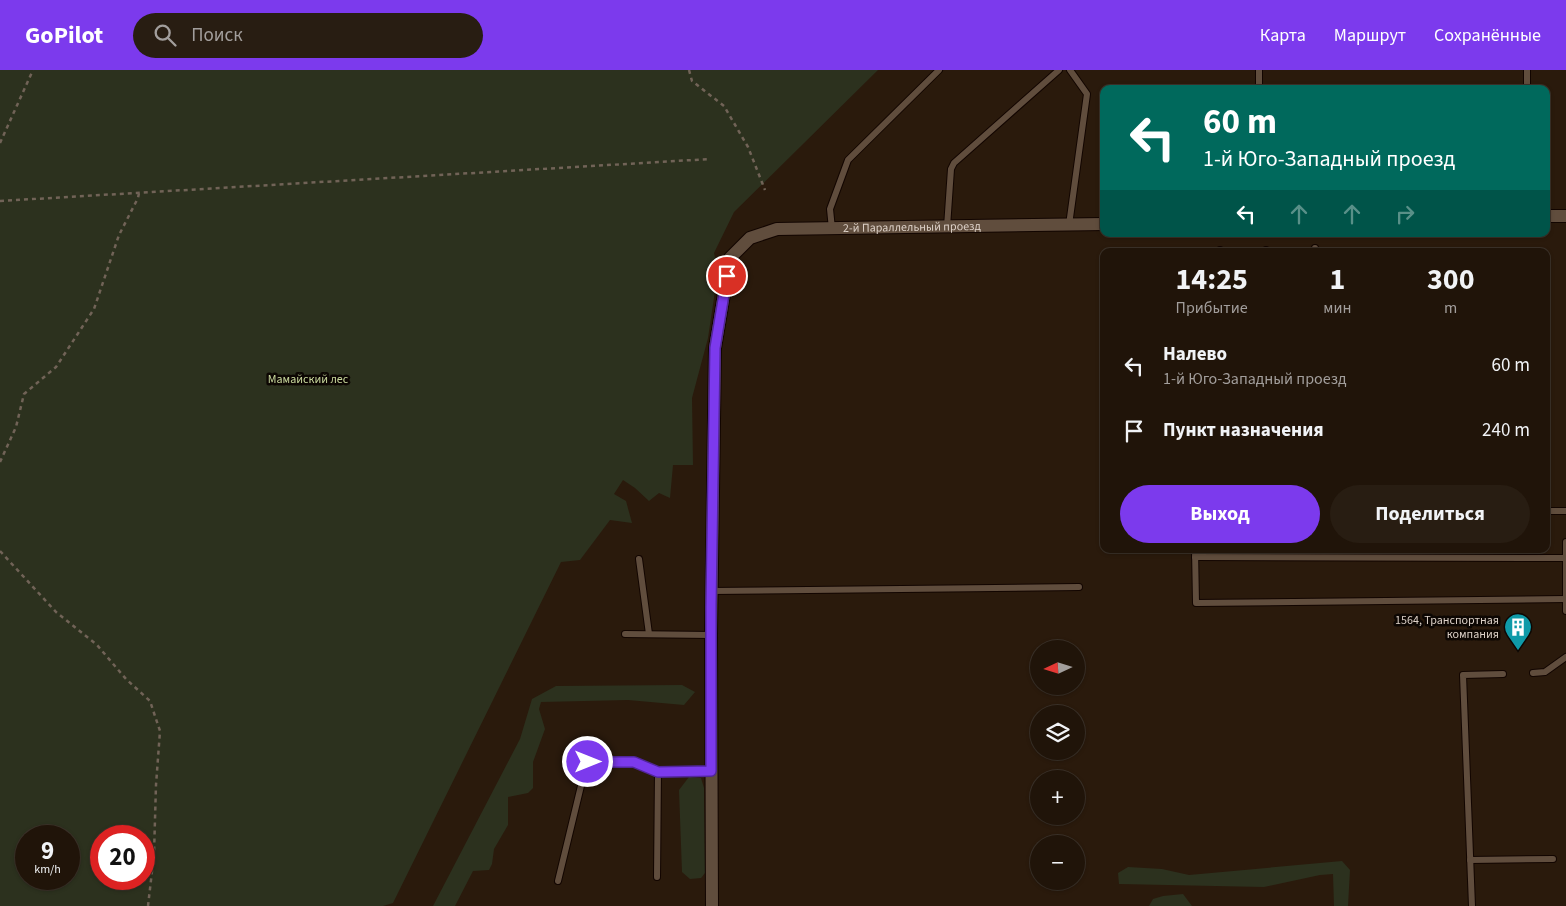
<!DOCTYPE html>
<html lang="ru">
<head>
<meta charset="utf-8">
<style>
	:root { --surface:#201409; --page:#281d12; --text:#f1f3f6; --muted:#a29e9c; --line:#3d332a; --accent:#7c3aed }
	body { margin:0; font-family:"Source Sans 3",sans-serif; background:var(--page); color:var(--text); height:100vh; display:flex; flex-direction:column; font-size:19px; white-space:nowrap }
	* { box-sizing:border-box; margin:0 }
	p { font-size:16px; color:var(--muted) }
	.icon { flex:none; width:28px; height:28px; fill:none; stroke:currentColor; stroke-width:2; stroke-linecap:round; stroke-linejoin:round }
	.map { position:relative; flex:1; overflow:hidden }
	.details { position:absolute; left:1100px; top:178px; width:450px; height:305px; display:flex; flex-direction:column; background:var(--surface); border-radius:10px; box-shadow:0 1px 4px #0004,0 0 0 1px var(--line) }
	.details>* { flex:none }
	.hud { position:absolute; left:1100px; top:15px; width:450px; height:152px; border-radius:10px; box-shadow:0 1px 4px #0004,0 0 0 1px var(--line); background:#00695c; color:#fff; overflow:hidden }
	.needle { width:32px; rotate:266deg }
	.buttons { position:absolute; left:1030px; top:570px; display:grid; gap:10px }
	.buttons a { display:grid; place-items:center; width:55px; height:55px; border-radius:50%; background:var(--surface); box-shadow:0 1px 4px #0004,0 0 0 1px var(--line); font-size:25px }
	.speed { position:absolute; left:15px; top:755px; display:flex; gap:10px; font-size:25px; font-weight:700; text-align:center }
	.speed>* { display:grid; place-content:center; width:65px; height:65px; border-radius:50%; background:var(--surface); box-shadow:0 1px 4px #0004,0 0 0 1px var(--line); line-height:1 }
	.speed small { font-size:12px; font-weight:400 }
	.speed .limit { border:8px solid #d22; background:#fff; color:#111 }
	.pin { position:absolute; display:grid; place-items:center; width:42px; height:42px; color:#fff; margin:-21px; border:2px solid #fff; border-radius:50%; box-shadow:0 1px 5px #0007 }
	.me { position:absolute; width:55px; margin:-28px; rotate:90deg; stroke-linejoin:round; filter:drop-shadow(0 0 4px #0008) }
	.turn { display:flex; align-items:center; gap:18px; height:105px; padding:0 20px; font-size:22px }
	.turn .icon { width:65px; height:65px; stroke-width:2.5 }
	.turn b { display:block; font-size:35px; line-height:42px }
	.lanes { display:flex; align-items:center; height:48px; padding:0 20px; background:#0003; justify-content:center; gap:25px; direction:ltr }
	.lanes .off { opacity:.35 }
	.eta { display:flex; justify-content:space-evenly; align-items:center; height:85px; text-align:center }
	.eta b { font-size:30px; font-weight:700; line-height:35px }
	.primary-button { display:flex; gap:10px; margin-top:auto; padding:10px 20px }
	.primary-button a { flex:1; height:58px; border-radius:30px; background:var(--accent); color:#fff; font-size:20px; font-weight:700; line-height:58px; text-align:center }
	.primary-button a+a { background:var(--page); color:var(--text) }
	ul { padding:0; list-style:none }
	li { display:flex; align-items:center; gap:15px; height:65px; padding:0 20px }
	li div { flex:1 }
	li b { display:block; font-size:19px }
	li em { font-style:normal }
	header { display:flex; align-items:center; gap:30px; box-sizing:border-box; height:70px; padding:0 25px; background:var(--accent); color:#fff }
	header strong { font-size:24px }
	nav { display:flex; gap:28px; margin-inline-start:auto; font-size:18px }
	.search { width:350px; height:45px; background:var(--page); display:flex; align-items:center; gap:12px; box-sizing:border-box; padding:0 18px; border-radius:28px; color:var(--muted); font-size:19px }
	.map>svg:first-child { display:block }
	.green { fill:#2c311e; fill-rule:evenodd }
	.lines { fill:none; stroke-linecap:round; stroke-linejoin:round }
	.lane-casing { stroke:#120500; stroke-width:8 }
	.street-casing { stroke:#120500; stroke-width:14 }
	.path { stroke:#716357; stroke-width:2.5; stroke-dasharray:4 4; stroke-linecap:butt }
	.lane { stroke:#604d3d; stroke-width:6 }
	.street { stroke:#604d3d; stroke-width:12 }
	.route-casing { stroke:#51269a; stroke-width:12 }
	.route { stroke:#7c3aed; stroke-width:9 }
	.labels { text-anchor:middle; stroke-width:5; stroke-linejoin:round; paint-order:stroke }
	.street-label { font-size:12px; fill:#dcd0c7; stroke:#0d0703 }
	.park-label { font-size:12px; fill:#c8d79c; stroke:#0d0703 }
	.poi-label { font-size:12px; fill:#dcd0c7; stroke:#0d0703; text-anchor:end }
</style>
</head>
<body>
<header>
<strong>GoPilot</strong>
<div class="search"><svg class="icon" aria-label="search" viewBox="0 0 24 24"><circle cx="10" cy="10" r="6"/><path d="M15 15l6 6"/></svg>Поиск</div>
<nav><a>Карта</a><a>Маршрут</a><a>Сохранённые</a></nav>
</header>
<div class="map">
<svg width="1566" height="836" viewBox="0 0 1566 836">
	<rect width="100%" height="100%" fill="#2a1a0c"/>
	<g class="green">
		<path d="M0 0H878L734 142 714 183 718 201 708 268 692 328 693 395H673L670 428 659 423 649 431 635 418 623 410 614 424 626 431 632 453 610 450 580 490 561 492 393 833 383 836H0ZM69 766V809H26V766ZM101 766H144V809H101Z"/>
		<polygon points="682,615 695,622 684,635 628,630 541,632 539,639 545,659 533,692 533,718 528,723 508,727 508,755 494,779 492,794 489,800 473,801 455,836 433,836 520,669 532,629 556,616"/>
		<polygon points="689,707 701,708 704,718 705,803 701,808 690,809 682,802 679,720"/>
		<polygon points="1342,791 1350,800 1348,836 1334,836 1333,804 1320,805 1264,817 1119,814 1118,803 1128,797 1162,799 1189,805"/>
		<polygon points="1183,824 1192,836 1149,836 1153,829 1163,826"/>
	</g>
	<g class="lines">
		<g class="lane-casing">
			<g id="lane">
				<polyline points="1259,0 1259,19"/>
				<polyline points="1527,0 1527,19"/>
				<polyline points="1069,155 1087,24 1070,0"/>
				<polyline points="947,157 951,99 954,93 1059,0"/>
				<polyline points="832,159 830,139 848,90 939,0"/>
				<polyline points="1220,180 1220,181"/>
				<polyline points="1266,180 1266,181"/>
				<polyline points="1315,181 1315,178"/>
				<polyline points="1546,441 1566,441"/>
				<polyline points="1566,472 1566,541"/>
				<polyline points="1195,479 1196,533 1566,529"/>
				<polyline points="1195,487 1566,488"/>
				<polyline points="639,489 649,564"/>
				<polyline points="711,521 1079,517"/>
				<polyline points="625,564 711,565"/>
				<polyline points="1533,603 1545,602 1566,587"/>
				<polyline points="1470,790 1553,789"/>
				<polyline points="657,807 658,702 711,701"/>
				<polyline points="558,811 587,691 634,691 658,702"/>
				<polyline points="1472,836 1463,605 1503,604"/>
			</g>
		</g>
		<g class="street-casing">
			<g id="street">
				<polyline points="1546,146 1566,146"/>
				<path id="s1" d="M712 836 711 565 715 278 730 188 750 168 777 159 1104 154"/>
			</g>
		</g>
		<g class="path">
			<polyline points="689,0 692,11 724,36 748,77 765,120"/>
			<polyline points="0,73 33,0"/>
			<polyline points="0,131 710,89"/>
			<polyline points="0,392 16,357 24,324 56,297 94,239 119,165 138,128 139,123"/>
			<polyline points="0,481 56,542 97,575 126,609 150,631 160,661 156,715 154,784 148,836"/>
		</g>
		<use href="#lane" class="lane"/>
		<use href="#street" class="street"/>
	</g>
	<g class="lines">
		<g class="route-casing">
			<polyline id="route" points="588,692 634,692 658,702 711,701 711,536 715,278 727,206"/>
		</g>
		<use href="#route" class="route"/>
	</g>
	<defs>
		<g id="building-pin" transform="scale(1.4375)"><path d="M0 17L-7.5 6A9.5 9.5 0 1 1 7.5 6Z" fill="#0f9aa8" stroke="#0d0703"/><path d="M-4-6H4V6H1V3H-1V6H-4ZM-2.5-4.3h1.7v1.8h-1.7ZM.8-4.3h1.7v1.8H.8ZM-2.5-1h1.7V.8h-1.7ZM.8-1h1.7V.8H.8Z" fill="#fff"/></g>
	</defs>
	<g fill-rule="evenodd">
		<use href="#building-pin" x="1518" y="557"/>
	</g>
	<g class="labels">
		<g class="street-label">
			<text dy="4" stroke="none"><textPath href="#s1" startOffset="841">2-й Параллельный проезд</textPath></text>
		</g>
		<g class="park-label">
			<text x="308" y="313">Мамайский лес</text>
		</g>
		<g class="poi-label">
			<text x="1499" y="554">1564, Транспортная<tspan x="1499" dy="14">компания</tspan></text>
		</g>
	</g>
</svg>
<div class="buttons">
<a><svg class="needle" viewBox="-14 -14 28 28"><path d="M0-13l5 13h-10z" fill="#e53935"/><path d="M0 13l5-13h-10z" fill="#a29e9c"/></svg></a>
<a><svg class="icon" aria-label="layers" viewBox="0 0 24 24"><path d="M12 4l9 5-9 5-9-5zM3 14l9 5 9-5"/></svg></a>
<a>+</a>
<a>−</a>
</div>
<div class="speed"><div>9<small>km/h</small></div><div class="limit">20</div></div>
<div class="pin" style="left:727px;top:206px;background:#d93025"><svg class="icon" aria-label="arrive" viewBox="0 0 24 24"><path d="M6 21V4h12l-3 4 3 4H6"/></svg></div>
<svg class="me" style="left:588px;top:692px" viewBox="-20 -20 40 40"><circle r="17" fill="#7c3aed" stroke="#fff" stroke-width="3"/><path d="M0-11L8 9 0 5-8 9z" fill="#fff"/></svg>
<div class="hud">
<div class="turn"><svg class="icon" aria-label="left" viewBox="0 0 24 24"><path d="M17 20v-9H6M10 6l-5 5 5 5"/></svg><div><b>60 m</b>1-й Юго-Западный проезд</div></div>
<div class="lanes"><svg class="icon" aria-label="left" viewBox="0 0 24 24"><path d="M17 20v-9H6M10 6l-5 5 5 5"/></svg><svg class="icon off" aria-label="ahead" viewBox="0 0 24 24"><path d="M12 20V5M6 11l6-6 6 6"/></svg><svg class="icon off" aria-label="ahead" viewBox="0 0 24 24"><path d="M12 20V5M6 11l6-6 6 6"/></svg><svg class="icon off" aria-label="right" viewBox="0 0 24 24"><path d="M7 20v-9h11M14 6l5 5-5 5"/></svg></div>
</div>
<section class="details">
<div class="eta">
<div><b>14:25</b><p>Прибытие</p></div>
<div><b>1</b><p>мин</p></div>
<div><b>300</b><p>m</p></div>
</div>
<ul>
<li><svg class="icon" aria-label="left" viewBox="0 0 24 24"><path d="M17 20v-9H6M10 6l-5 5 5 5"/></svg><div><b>Налево</b><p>1-й Юго-Западный проезд</p></div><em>60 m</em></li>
<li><svg class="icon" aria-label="arrive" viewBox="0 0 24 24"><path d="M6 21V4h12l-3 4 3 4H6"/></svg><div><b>Пункт назначения</b></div><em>240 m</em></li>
</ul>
<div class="primary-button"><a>Выход</a><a>Поделиться</a></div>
</section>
</div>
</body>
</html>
